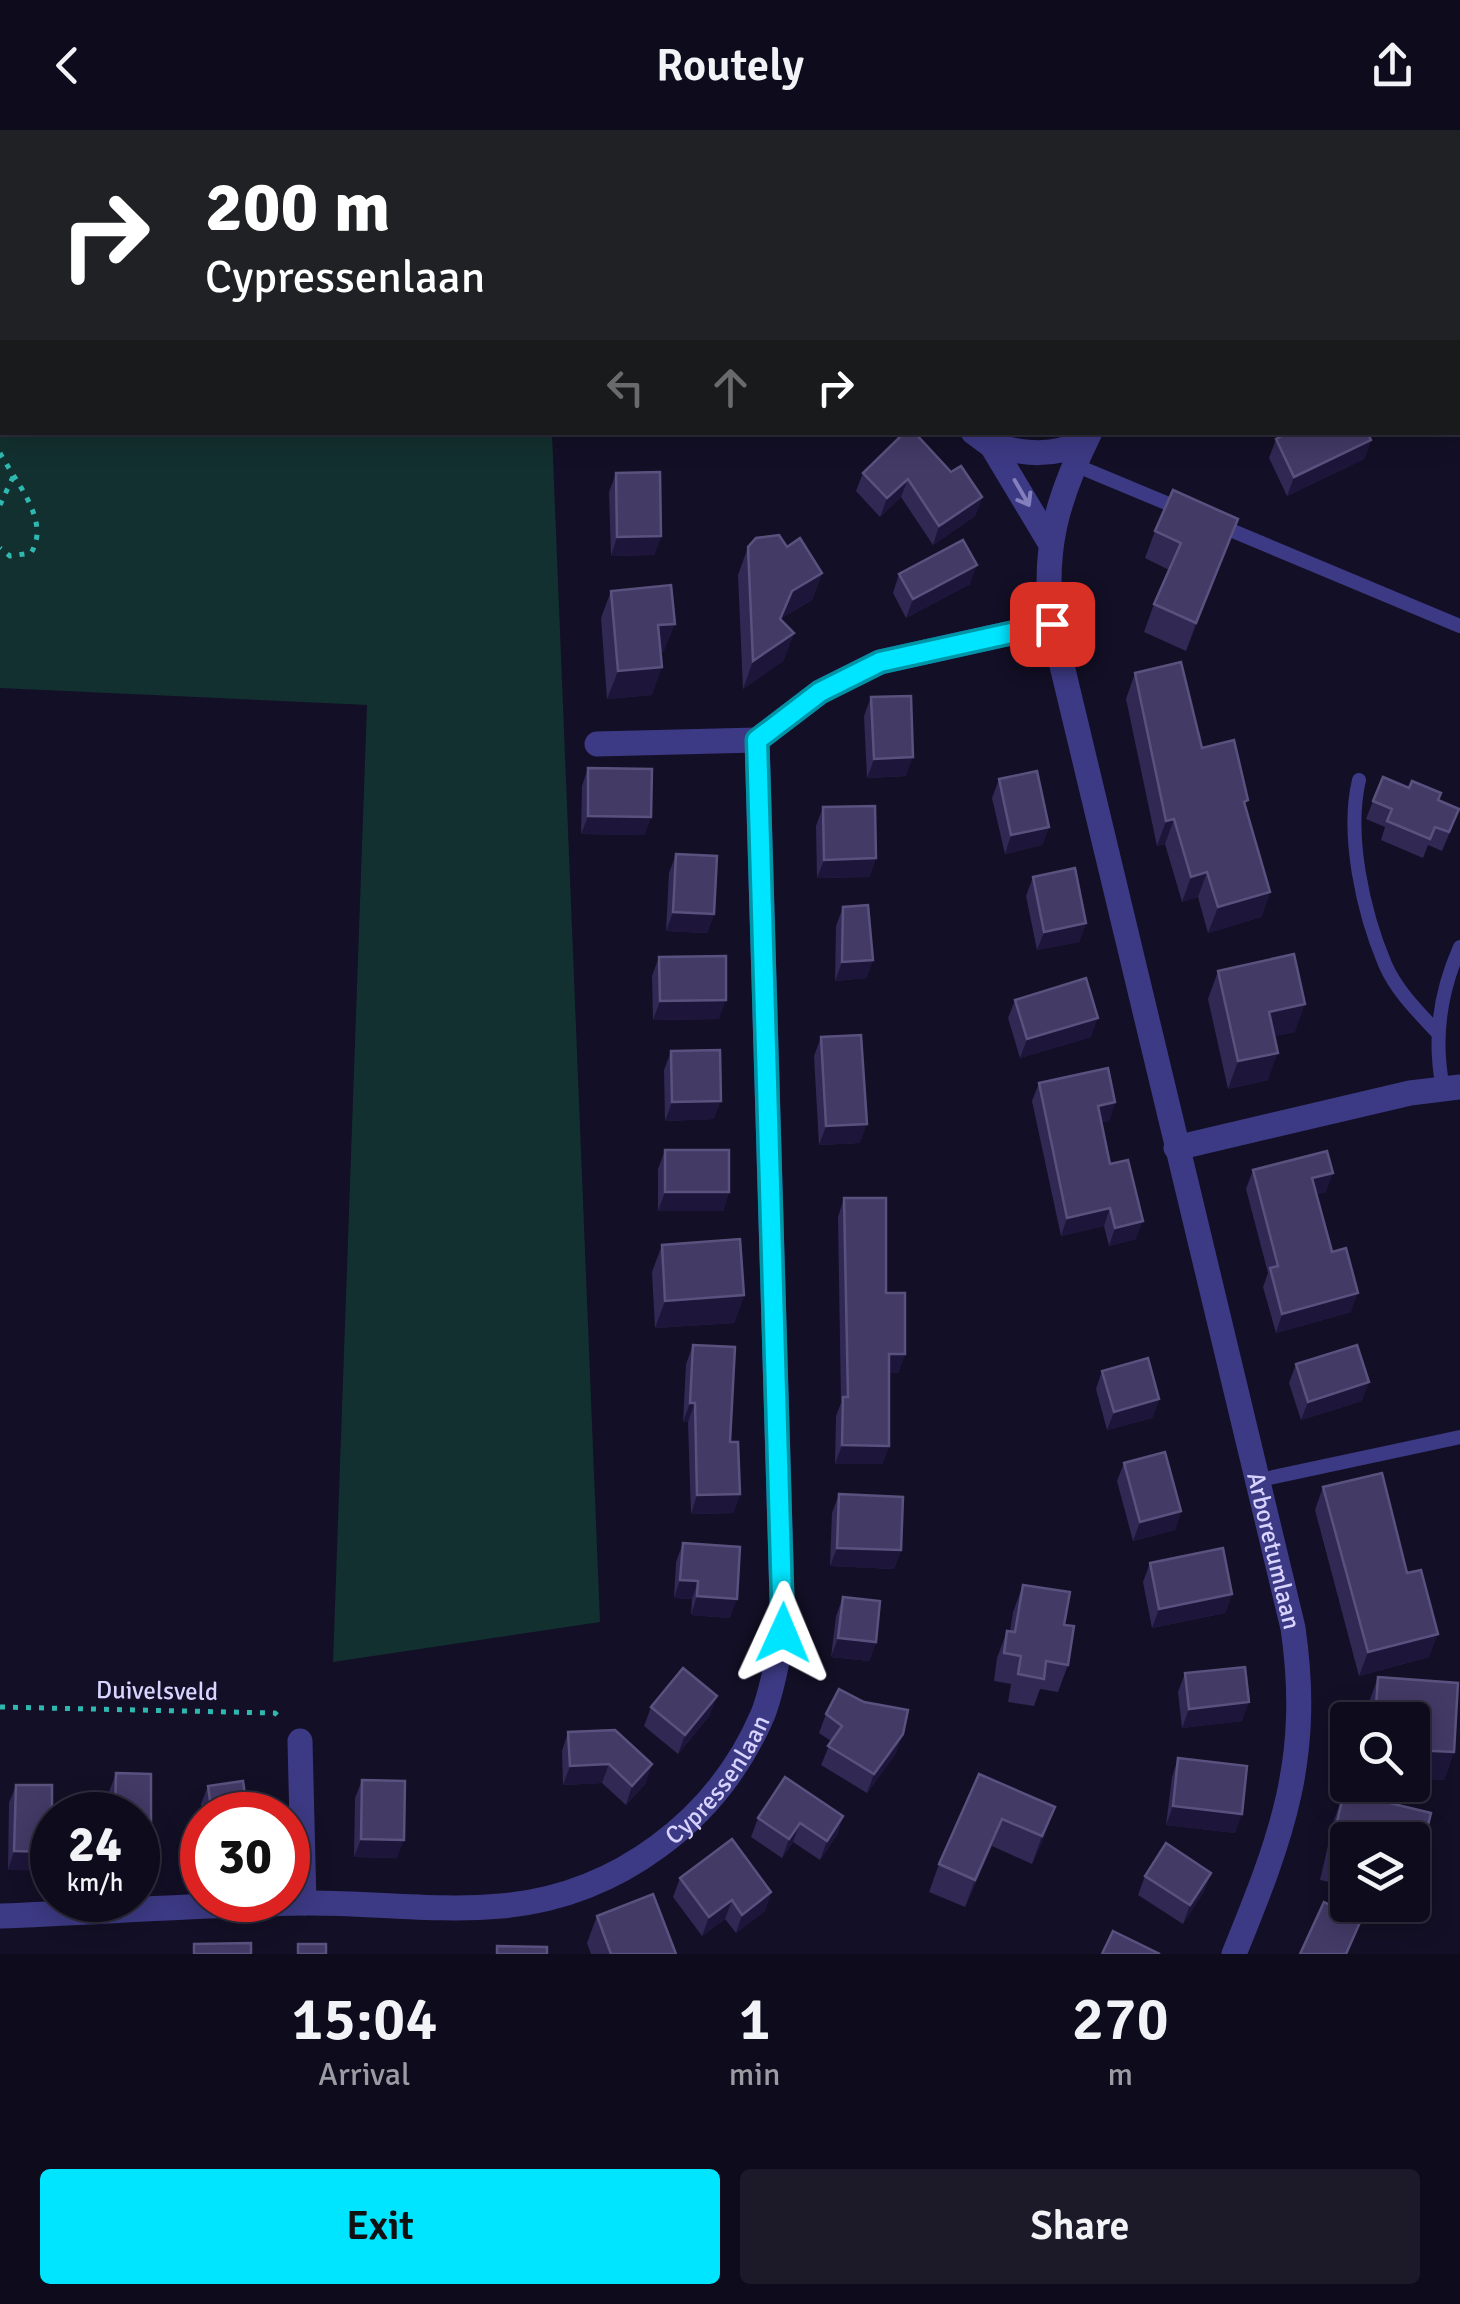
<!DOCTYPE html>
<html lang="en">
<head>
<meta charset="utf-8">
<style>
	:root { --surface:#0e0b1c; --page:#1c1929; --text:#f1f3f6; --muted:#9b9ba3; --line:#2e2b3b; --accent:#00e5ff }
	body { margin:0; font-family:Signika,sans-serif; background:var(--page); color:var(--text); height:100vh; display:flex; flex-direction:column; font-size:38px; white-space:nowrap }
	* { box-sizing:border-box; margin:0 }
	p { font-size:32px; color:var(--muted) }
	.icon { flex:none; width:55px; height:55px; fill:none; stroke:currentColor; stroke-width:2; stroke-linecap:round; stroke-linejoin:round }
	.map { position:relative; height:1824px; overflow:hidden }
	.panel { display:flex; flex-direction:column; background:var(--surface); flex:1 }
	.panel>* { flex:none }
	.top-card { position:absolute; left:0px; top:0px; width:1460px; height:305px; box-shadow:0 5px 25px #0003,0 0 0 2px var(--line); background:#202124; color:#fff; overflow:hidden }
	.controls { position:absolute; left:1330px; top:1572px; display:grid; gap:20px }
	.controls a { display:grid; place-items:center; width:100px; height:100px; border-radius:10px; background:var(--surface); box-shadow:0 5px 25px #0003,0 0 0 2px var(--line); font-size:50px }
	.speed { position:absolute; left:30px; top:1662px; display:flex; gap:20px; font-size:50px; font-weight:700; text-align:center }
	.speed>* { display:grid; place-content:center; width:130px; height:130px; border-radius:50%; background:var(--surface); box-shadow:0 5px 25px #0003,0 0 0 2px var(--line); line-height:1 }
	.speed small { font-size:25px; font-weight:400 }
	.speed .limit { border:15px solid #d22; background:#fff; color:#111 }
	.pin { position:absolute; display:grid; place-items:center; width:85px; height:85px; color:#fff; margin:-42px; border-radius:20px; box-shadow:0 5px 15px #0006 }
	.me { position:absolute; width:110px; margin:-55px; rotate:1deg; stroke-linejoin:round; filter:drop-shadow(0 0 8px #0008) }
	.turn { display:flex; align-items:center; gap:35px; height:210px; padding:0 40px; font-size:45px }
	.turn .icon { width:130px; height:130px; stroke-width:2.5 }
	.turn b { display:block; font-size:70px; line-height:85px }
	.lanes { display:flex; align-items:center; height:95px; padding:0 40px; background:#0003; justify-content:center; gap:50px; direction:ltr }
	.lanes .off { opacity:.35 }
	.eta { display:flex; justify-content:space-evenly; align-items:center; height:170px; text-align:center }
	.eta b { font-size:60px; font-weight:600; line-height:70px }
	.cta { display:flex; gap:20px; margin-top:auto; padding:20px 40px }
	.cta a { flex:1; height:115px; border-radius:10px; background:var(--accent); color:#111; font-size:40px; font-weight:600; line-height:115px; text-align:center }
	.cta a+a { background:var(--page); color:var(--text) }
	header { display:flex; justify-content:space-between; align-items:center; height:130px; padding:0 40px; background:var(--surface); font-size:45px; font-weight:600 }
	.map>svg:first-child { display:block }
	.green { fill:#12302f }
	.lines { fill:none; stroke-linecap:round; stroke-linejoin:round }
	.stream { stroke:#0a1f44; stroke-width:9 }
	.path { stroke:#2fb8b0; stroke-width:5; stroke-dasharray:5 8; stroke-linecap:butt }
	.lane { stroke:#3d3a85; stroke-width:14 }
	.street { stroke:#3d3a85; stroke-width:25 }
	.wall { fill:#312854 }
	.shaded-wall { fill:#1d163a }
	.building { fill:#433a66; stroke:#5a527e; stroke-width:2.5 }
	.oneway { stroke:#837fbc }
	.route-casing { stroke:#0095a6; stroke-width:25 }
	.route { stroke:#00e5ff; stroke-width:18 }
	.labels { text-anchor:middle; stroke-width:10; stroke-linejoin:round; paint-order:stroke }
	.street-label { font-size:25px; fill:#d9d4ff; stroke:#130f26 }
</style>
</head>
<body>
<header><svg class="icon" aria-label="back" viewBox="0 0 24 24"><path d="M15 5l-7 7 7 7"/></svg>Routely<svg class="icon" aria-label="share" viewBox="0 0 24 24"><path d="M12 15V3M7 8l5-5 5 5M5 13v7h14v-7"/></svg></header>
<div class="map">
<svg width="1460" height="1824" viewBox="0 0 1460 1824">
	<rect width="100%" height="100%" fill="#130f26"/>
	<polygon class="green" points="0,58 2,302 552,303 600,1492 333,1532 367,575 0,558"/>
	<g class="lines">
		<polyline class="stream" points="840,0 844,2"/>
		<g class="path">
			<path d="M0 323C16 353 51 391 31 423L10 426 0 418"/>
			<polyline points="0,375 13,347"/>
			<polyline points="0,1577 275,1583 282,1590"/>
		</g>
		<g class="lane">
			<polyline points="1075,335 1183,380"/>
			<polyline points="1216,394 1460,496"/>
			<path d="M1359 650C1346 705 1363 782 1385 834 1396 860 1418 882 1437 902"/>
			<path d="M1443 958C1433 909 1440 862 1460 817"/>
			<polyline points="1255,1351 1460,1307"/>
		</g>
		<g class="street">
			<polyline points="550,0 553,2"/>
			<polyline points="1309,0 1316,2"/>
			<polyline points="1237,2 1238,0"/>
			<polyline points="1458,46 1460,46"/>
			<polyline points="973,302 992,316 1049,411"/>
			<path id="s1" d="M1090 302C1057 369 1042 420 1052 494L1293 1498C1312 1629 1282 1706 1234 1824"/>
			<path d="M992 316C1028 324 1051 327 1085 312"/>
			<polyline points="597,614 757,610"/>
			<polyline points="1176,1018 1410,963 1460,957"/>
			<polyline points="300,1611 304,1773"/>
			<path id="s2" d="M0 1786C101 1782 202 1775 303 1773 369 1772 436 1782 501 1776 617 1766 718 1690 763 1584 773 1559 777 1529 783 1503L757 610 820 562 880 532 1052 494"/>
		</g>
	</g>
	<g class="wall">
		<polygon points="354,0 468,0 472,2 358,2"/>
		<polygon points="628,0 747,0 745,2 631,2"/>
		<polygon points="1050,0 1173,0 1172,2 1055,2"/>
		<polygon points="1458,85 1460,86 1460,145 1458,144"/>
		<polygon points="1276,309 1371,310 1364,329 1287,366 1269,328"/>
		<polygon points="951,342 982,367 975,386 933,415 901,367 880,387 856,361 863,343"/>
		<polygon points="616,343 661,406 654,425 611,426 609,362"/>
		<polygon points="1238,389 1186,521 1144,502 1154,474 1169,440 1145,428 1155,401"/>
		<polygon points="748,417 787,417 822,443 812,470 782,488 781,491 794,503 783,531 743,559 738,445"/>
		<polygon points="899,444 970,454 906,488 893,463"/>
		<polygon points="611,461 664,521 661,522 652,565 607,569 601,488"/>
		<polygon points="1135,543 1202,618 1246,678 1270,762 1261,787 1208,803 1198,767 1182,772 1165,714 1157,716 1126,569"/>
		<polygon points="871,567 906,646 867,648 864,586"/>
		<polygon points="588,638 651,687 644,705 581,704 582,656"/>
		<polygon points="999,649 1049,697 1042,715 1005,724 992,668"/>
		<polygon points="1439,670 1452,697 1442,721 1428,715 1423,728 1381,710 1385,697 1366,689 1373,671"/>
		<polygon points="823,677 876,728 869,747 817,748 816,696"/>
		<polygon points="676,724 714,784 707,803 666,801 669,743"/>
		<polygon points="1033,747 1086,793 1079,812 1037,820 1026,766"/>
		<polygon points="843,777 873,830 866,848 835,851 836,796"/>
		<polygon points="659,827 719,889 653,890 652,846"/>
		<polygon points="1218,841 1295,902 1274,906 1268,950 1228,959 1208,869"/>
		<polygon points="1015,870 1091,907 1020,928 1008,888"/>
		<polygon points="821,907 860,1013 819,1015 814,926"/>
		<polygon points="671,921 714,989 665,991 664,940"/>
		<polygon points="1039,953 1115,972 1109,991 1101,992 1110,1034 1136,1109 1109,1116 1104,1096 1061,1106 1032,971"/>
		<polygon points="665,1020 729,1062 723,1081 658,1081 658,1039"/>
		<polygon points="1253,1040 1326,1062 1317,1064 1351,1182 1276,1203 1263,1157 1268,1143 1246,1059"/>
		<polygon points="844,1068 886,1163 905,1224 898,1243 889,1243 889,1316 882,1334 835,1334 836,1286 841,1273 838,1087"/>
		<polygon points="662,1115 744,1165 734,1193 655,1198 652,1142"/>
		<polygon points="693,1215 730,1312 740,1364 733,1383 691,1384 688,1292 683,1292 686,1234"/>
		<polygon points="1296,1234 1362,1271 1301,1290 1289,1253"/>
		<polygon points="1102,1241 1159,1269 1152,1288 1107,1300 1096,1259"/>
		<polygon points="1124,1333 1181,1381 1175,1400 1133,1411 1117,1351"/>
		<polygon points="1323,1357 1407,1443 1429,1527 1359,1546 1315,1380"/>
		<polygon points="839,1364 901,1420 894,1439 830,1436 832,1383"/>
		<polygon points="683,1413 730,1488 691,1485 692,1469 674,1468 676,1432"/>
		<polygon points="1150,1433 1232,1464 1225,1483 1152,1498 1143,1452"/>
		<polygon points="1023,1455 1064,1495 1068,1535 1058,1562 1040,1559 1034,1576 1008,1572 1011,1554 994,1551 997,1528 1007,1501 1010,1501 1013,1482"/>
		<polygon points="843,1467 876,1512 869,1531 831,1527 836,1486"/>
		<polygon points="1185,1543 1242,1591 1182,1598 1178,1562"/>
		<polygon points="1378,1547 1454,1622 1444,1650 1412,1648 1412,1590 1367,1590 1368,1575"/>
		<polygon points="651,1577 710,1585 678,1624 644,1596"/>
		<polygon points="826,1584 896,1623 867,1663 821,1635 831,1611 819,1603"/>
		<polygon points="568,1602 646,1653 626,1675 602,1653 563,1655 562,1621"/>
		<polygon points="1178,1628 1235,1703 1166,1695 1172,1647"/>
		<polygon points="116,1643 151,1644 151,1710 144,1729 138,1729 138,1685 109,1685 109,1662"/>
		<polygon points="979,1644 1045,1705 1032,1734 992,1716 965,1777 929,1762 939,1734"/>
		<polygon points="362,1650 397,1728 354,1727 355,1668"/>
		<polygon points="16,1655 51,1689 8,1740 9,1673"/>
		<polygon points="208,1656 248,1685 202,1685 202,1687 201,1674"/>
		<polygon points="1344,1662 1431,1683 1421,1724 1412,1749 1412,1710 1348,1710 1348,1756 1320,1750 1334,1690"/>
		<polygon points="843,1686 837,1705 820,1730 793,1712 782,1728 751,1707 758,1688"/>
		<polygon points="1211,1743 1204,1761 1183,1794 1138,1765 1145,1746"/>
		<polygon points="680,1748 771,1762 765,1781 736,1803 725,1789 702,1806 673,1767"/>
		<polygon points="597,1786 676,1824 591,1824 587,1813"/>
	</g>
	<g class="shaded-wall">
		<polygon points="1371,310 1364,329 1287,366 1294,347"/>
		<polygon points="908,349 901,367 880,387 887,368"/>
		<polygon points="982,367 975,386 933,415 939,396"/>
		<polygon points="1238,389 1228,417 1186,521 1196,493"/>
		<polygon points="661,406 654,425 611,426 617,407"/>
		<polygon points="977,435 970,454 906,488 913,469"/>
		<polygon points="822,443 812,470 782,488 770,516 792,461"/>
		<polygon points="675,494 664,521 648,523 658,495"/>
		<polygon points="794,503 783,531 743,559 753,531"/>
		<polygon points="662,537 652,565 607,569 618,541"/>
		<polygon points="913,627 906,646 867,648 874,629"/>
		<polygon points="588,686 651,687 644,705 581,704"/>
		<polygon points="1174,689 1165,714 1157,716 1166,691"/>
		<polygon points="1049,697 1042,715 1005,724 1011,705"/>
		<polygon points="876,728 869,747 817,748 824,730"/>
		<polygon points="1207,742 1198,767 1182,772 1191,747"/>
		<polygon points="1270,762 1261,787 1208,803 1218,777"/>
		<polygon points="673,782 714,784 707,803 666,801"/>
		<polygon points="1086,793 1079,812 1037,820 1044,802"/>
		<polygon points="873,830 866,848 835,851 842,832"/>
		<polygon points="726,870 719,889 653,890 660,871"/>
		<polygon points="1305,874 1295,902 1259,909 1269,882"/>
		<polygon points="1098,888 1091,907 1020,928 1027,909"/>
		<polygon points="1278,923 1268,950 1228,959 1238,931"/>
		<polygon points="721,971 714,989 665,991 672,972"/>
		<polygon points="1115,972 1109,991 1091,995 1098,976"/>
		<polygon points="867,994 860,1013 819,1015 826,996"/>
		<polygon points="1333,1043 1326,1062 1306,1067 1312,1048"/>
		<polygon points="665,1062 729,1062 723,1081 658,1081"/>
		<polygon points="1110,1078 1104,1096 1061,1106 1067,1088"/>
		<polygon points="1143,1091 1136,1109 1109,1116 1115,1098"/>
		<polygon points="1358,1163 1351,1182 1276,1203 1282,1184"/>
		<polygon points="744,1165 734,1193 655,1198 665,1171"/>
		<polygon points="889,1224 905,1224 898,1243 883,1243"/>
		<polygon points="1369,1252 1362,1271 1301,1290 1308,1272"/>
		<polygon points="1159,1269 1152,1288 1107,1300 1114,1282"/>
		<polygon points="690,1273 695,1273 688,1292 683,1292"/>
		<polygon points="842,1315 889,1316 882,1334 835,1334"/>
		<polygon points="740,1364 733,1383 691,1384 697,1365"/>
		<polygon points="1181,1381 1175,1400 1133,1411 1140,1392"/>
		<polygon points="837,1418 901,1420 894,1439 830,1436"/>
		<polygon points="680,1450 698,1451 692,1469 674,1468"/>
		<polygon points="1232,1464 1225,1483 1152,1498 1159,1479"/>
		<polygon points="697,1466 737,1469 730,1488 691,1485"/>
		<polygon points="1438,1504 1429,1527 1359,1546 1368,1522"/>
		<polygon points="838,1508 876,1512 869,1531 831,1527"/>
		<polygon points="717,1566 710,1585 678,1624 685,1605"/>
		<polygon points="1249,1572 1242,1591 1182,1598 1189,1579"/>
		<polygon points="903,1604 896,1623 867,1663 874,1644"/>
		<polygon points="1412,1620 1454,1622 1444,1650 1412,1648"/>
		<polygon points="609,1634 602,1653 563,1655 570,1636"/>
		<polygon points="652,1634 646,1653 626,1675 632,1656"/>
		<polygon points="1173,1676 1242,1684 1235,1703 1166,1695"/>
		<polygon points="1055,1677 1045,1705 1032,1734 1042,1706"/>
		<polygon points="843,1686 837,1705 820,1730 827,1711"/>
		<polygon points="1002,1689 992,1716 965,1777 975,1750"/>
		<polygon points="800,1693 793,1712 782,1728 789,1709"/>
		<polygon points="361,1709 404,1710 397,1728 354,1727"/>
		<polygon points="138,1710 151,1710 144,1729 138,1729"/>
		<polygon points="14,1721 52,1722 52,1741 8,1740"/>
		<polygon points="1211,1743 1204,1761 1183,1794 1190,1775"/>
		<polygon points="771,1762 765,1781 736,1803 742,1785"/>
		<polygon points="732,1770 725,1789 702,1806 709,1787"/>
	</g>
	<g class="building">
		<polygon points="387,0 468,0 472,2 390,2"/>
		<polygon points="673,0 741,0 742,2 676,2"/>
		<polygon points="1105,0 1170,0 1169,2 1110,2"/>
		<polygon points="1458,85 1460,86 1460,125 1458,124"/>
		<polygon points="905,302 914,302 951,342 961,336 982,367 939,396 908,349 887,368 863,343"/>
		<polygon points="1290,302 1367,302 1371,310 1294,347 1276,309"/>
		<polygon points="660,342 661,406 617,407 616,343"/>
		<polygon points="1173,360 1238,389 1196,493 1154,474 1181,413 1155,401"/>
		<polygon points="779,405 787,417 800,408 822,443 792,461 780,489 794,503 753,531 748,417 756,408"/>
		<polygon points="963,410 977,435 913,469 899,444"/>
		<polygon points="671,455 675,494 658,495 662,537 618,541 611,461"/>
		<polygon points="1181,532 1202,618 1234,610 1248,670 1244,672 1270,762 1218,777 1207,742 1191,747 1174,689 1166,691 1135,543"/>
		<polygon points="911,566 913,627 874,629 871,567"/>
		<polygon points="588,638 652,639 651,687 588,686"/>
		<polygon points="1037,641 1049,697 1011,705 999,649"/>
		<polygon points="1383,647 1409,658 1412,651 1441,663 1438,670 1459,679 1449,702 1435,697 1430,709 1387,691 1392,679 1373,671"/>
		<polygon points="875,676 876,728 824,730 823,677"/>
		<polygon points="676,724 717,726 714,784 673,782"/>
		<polygon points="1075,738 1086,793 1044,802 1033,747"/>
		<polygon points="868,775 873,830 842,832 843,777"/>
		<polygon points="1294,824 1305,874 1269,882 1278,923 1238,931 1218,841"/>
		<polygon points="726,826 726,870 660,871 659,827"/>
		<polygon points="1086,848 1098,888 1027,909 1015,870"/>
		<polygon points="861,905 867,994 826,996 821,907"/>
		<polygon points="720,920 721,971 672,972 671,921"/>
		<polygon points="1108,938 1115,972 1098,976 1110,1034 1128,1030 1143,1091 1115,1098 1110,1078 1067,1088 1039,953"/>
		<rect x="665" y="1020" width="64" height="42"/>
		<polygon points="1327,1021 1333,1043 1312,1048 1332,1122 1346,1118 1358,1163 1282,1184 1270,1138 1278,1136 1253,1040"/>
		<polygon points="844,1068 886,1068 886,1163 905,1163 905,1224 889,1224 889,1316 842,1315 843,1267 848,1267"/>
		<polygon points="740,1109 744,1165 665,1171 662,1115"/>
		<polygon points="693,1215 735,1217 730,1312 738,1312 740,1364 697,1365 695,1273 690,1273"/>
		<polygon points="1357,1215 1369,1252 1308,1272 1296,1234"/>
		<polygon points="1148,1228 1159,1269 1114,1282 1102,1241"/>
		<polygon points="1165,1322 1181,1381 1140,1392 1124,1333"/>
		<polygon points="1382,1343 1407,1443 1421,1440 1438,1504 1368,1522 1323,1357"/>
		<polygon points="839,1364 903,1367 901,1420 837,1418"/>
		<polygon points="683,1413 740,1417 737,1469 697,1466 698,1451 680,1450"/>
		<polygon points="1223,1418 1232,1464 1159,1479 1150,1433"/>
		<polygon points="1023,1455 1070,1462 1064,1495 1074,1496 1068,1535 1046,1531 1044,1549 1018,1544 1021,1526 1004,1523 1007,1501 1015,1502"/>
		<polygon points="843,1467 880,1471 876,1512 838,1508"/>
		<polygon points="1245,1537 1249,1572 1189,1579 1185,1543"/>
		<polygon points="683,1538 717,1566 685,1605 651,1577"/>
		<polygon points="1378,1547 1458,1553 1454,1622 1412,1620 1412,1590 1375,1590"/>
		<polygon points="839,1559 864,1572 908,1580 903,1604 874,1644 828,1616 842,1596 826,1584"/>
		<polygon points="615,1600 652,1634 632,1656 609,1634 570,1636 568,1602"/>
		<polygon points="1178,1628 1247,1636 1242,1684 1173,1676"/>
		<polygon points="116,1643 151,1644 151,1710 138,1710 138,1685 115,1685"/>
		<polygon points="979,1644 1055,1677 1042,1706 1002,1689 975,1750 939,1734"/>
		<polygon points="785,1647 843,1686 827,1711 800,1693 789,1709 758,1688"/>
		<polygon points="362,1650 405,1651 404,1710 361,1709"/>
		<polygon points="243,1651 248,1685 212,1685 208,1656"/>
		<polygon points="16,1655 52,1655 52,1722 14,1721"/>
		<polygon points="1344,1662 1431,1683 1421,1724 1412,1722 1412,1710 1348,1710 1348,1726 1330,1722"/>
		<polygon points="732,1709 771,1762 742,1785 732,1770 709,1787 680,1748"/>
		<polygon points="1166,1713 1211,1743 1190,1775 1145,1746"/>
		<polygon points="653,1764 676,1824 611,1824 597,1786"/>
		<polygon points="1324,1772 1361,1790 1346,1824 1300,1824"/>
		<polygon points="1113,1801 1160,1824 1102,1824"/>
		<polygon points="251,1813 251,1824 194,1824 194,1814"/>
		<rect x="298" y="1814" width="28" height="10"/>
		<polygon points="497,1816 547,1817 547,1824 497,1824"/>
	</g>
	<defs><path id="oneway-shaft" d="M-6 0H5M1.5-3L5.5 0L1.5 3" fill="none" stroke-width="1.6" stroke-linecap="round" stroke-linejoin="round" transform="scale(2.5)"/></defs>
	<use class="oneway" href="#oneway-shaft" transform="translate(1022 363) rotate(60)"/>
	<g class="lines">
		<g class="route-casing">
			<polyline id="route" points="783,1503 757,610 820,562 880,532 1052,494"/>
		</g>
		<use href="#route" class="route"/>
	</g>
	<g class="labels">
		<g class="street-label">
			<text dy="9" stroke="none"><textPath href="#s1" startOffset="1152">Arboretumlaan</textPath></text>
			<text transform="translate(157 1560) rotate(1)" y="9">Duivelsveld</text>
			<text dy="9" stroke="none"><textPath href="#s2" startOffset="762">Cypressenlaan</textPath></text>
		</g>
	</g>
</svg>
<div class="controls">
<a><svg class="icon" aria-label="search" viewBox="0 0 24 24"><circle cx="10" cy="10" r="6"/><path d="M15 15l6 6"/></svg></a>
<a><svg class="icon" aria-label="layers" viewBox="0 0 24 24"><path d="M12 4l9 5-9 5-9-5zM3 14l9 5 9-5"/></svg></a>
</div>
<div class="speed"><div>24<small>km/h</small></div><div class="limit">30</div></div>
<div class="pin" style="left:1052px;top:494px;background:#d93025"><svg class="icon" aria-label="arrive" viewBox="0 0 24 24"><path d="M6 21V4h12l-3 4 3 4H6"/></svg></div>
<svg class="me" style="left:783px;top:1503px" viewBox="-20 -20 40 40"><path d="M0-17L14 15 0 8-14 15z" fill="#00e5ff" stroke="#fff" stroke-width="4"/></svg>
<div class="top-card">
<div class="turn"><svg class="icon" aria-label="right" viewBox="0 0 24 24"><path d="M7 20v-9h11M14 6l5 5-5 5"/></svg><div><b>200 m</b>Cypressenlaan</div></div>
<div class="lanes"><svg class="icon off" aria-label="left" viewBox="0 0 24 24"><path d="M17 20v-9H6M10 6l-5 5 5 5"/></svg><svg class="icon off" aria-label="ahead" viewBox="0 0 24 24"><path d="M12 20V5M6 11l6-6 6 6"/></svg><svg class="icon" aria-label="right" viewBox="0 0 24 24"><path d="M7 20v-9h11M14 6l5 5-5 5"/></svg></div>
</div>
</div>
<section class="panel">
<div class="eta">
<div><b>15:04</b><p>Arrival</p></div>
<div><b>1</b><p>min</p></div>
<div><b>270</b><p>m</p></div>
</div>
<div class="cta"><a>Exit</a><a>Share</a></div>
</section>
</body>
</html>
